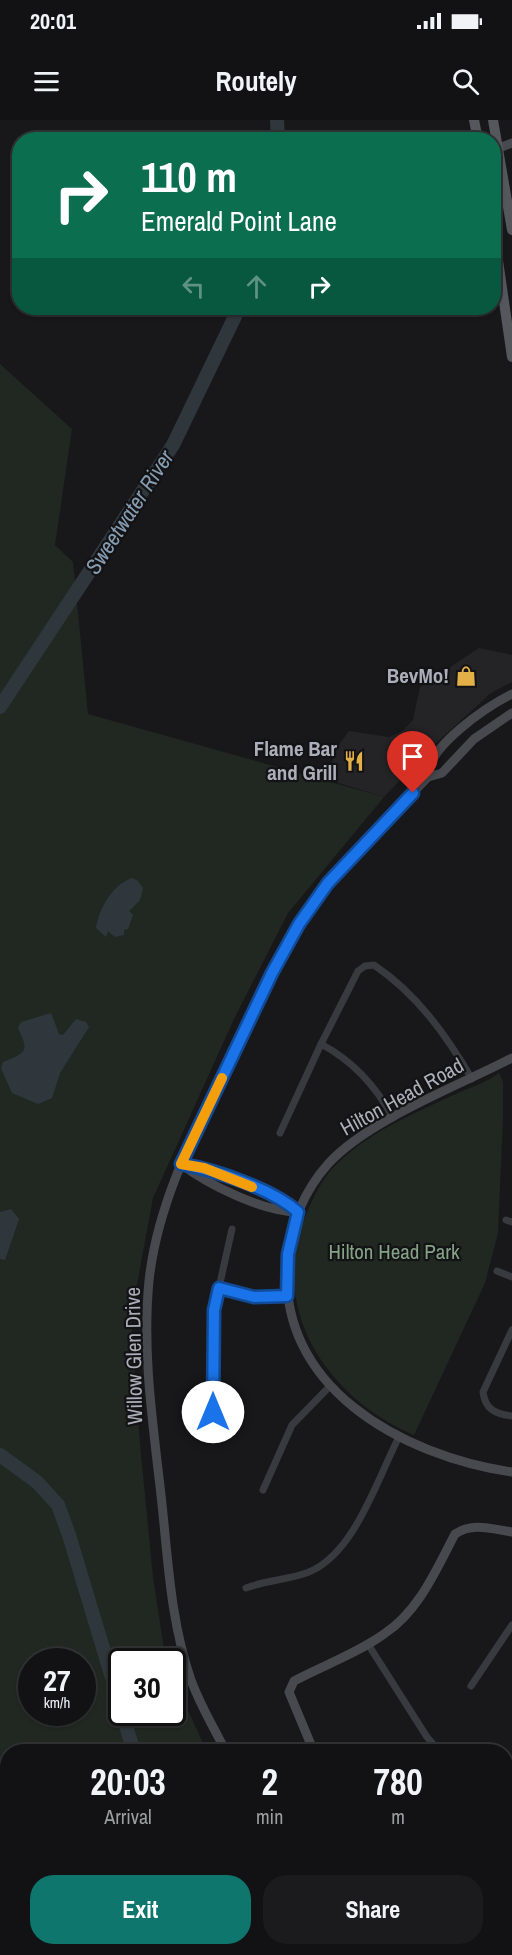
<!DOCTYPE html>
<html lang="en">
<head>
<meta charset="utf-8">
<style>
	:root { --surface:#121214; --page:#1b1b1d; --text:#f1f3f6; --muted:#9c9ea0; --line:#313234; --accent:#0f766e }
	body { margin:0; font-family:"Archivo Narrow",sans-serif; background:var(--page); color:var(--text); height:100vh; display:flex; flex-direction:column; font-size:22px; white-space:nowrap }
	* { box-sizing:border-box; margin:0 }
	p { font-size:20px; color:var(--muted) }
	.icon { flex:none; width:33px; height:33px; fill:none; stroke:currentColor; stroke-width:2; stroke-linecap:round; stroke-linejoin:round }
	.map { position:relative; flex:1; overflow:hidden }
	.drawer { position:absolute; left:0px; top:1624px; width:513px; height:212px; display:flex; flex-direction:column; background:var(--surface); border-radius:24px 24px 0 0; box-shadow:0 2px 4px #0004,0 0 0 2px var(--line) }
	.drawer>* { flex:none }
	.guide { position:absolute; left:12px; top:12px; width:489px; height:183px; border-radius:24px; box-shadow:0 2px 4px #0004,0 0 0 2px var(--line); background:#0b6e4f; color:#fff; overflow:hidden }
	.speed { position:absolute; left:18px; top:1528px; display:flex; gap:12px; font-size:30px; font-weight:700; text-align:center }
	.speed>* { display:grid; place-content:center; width:78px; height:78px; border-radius:50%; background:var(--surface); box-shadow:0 2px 4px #0004,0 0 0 2px var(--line); line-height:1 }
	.speed small { font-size:15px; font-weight:400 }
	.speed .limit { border:3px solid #111; border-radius:9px; background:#fff; color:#111 }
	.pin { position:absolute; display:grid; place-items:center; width:51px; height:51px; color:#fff; margin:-62px -26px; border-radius:50% 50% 50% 0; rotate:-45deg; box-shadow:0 0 6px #0007 }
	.pin .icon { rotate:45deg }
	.me { position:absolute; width:66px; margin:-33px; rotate:0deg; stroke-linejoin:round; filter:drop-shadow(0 0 4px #0008) }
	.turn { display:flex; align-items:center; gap:21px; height:126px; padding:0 30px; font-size:27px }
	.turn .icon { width:78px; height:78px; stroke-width:2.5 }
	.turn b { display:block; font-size:42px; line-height:51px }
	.lanes { display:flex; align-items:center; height:57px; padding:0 30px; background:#0003; justify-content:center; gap:30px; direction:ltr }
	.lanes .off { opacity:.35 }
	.eta { display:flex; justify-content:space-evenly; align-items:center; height:102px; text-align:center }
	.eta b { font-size:36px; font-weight:800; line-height:42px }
	.primary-button { display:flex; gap:12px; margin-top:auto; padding:12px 30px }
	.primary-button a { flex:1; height:69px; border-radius:24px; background:var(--accent); color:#fff; font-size:24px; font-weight:800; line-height:69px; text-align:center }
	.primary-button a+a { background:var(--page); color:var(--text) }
	.status { display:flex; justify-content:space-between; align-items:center; height:42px; padding:0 30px; background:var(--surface); direction:ltr }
	.status svg { height:16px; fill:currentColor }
	header { display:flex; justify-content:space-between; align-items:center; height:78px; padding:0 30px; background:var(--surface); font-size:27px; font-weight:800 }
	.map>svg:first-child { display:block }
	.built { fill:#242427 }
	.green { fill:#202821; fill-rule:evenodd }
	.water { fill:#2f373d }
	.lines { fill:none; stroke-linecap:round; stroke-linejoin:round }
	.river { stroke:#2f373d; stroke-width:14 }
	.street { stroke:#393a3f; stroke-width:7 }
	.secondary { stroke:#48494f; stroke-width:9 }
	.primary { stroke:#56575d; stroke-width:10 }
	.route-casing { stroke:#114b97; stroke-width:15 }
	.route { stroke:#1a73e8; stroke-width:10 }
	.slow { stroke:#f59e0b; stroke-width:10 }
	.labels { text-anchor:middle; stroke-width:4.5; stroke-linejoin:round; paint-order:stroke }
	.poi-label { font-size:21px; font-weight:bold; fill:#acafb9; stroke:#131315; text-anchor:end }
	.street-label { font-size:21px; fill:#acafb9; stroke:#131315 }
	.park-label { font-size:21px; fill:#84a286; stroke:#131315 }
	.water-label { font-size:22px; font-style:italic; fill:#869cb0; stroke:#131315 }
</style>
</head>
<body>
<div class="status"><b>20:01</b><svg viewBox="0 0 49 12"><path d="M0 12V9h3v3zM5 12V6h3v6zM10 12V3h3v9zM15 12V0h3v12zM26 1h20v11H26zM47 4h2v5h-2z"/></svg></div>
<header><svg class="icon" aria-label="menu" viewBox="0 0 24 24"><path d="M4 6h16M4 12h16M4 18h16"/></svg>Routely<svg class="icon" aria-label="search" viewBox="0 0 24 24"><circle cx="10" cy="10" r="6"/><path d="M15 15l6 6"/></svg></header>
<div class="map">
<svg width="512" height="1835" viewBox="0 0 512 1835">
	<rect width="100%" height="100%" fill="#18181a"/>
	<polygon class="built" points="479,528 512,535 512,562 491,573 434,625 384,677 326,659 338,626 349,611 389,617 402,611 413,600 420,567"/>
	<g class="green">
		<path d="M0 244 72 309 55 425 73 442 88 594 384 677 288 793 234 899 153 1078 131 1197 140 1324 153 1457 166 1542H122V1593H172L173 1557 207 1632H8V1828H298L299 1835H0ZM32 1542H82V1593H32Z"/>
		<path d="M499 953 503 962V998L498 1113 485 1163 414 1315C327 1278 267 1188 306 1095 315 1074 323 1056 340 1041 373 1010 417 992 458 973 472 967 487 962 499 953Z"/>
	</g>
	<g class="water">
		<path d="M132 758 138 761 143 768 140 780 129 791 133 795 128 809 124 810V815L115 817 108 811 106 817 96 808C99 789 112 765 132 758Z"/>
		<path d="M51 893 59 914 63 915 76 899 86 902 89 907 60 953 52 978 38 984 12 973 1 948 3 942C29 932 28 930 18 908L21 902Z"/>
		<polygon points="11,1089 19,1099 5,1140 0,1139 0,1092"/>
	</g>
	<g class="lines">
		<g class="river">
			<polyline points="277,0 278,20"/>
			<polyline points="0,587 173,325 239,188"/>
			<polyline points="0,1335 37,1362 58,1385 69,1415 122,1591"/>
			<polyline points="122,1593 134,1632"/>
			<polyline points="191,1828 192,1835"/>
		</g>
		<g class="street">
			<path d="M321 924C353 941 376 966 393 998"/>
			<path d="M280 1013 321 924 358 851 365 846 374 845C417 874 446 915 472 959"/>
			<polyline points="506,1100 512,1102"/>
			<polyline points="497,1151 512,1157"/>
			<polyline points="219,1168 254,1177 287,1176"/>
			<path d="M512 1210 483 1272C485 1289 495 1294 512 1296"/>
			<polyline points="216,1305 213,1286 214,1190 232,1109"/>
			<polyline points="263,1370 292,1305 330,1266"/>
			<path d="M246 1468C266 1460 289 1460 309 1452 355 1433 377 1359 399 1317"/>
			<polyline points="368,1524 427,1617 440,1632"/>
			<polyline points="471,1566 512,1505"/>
			<polyline points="506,1671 512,1662"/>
			<polyline points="387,1828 388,1835"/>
			<polyline points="490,1828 491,1835"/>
		</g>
		<g class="secondary">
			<polyline points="494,30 512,23"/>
			<path d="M428 657C426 627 488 586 512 574"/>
			<path d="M512 938C458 966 368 1000 328 1044 305 1070 291 1103 288 1138 274 1267 403 1336 512 1352"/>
			<path d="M181 1044C208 1065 264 1092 298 1092"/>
			<path d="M183 1044C217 1050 273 1069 298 1092"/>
			<path d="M226 1632C214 1608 200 1585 191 1560 170 1500 168 1437 161 1375 153 1304 142 1232 149 1161 158 1076 201 1001 237 926 259 879 280 830 309 788 342 740 388 699 428 657L442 653 474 619 512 593"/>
			<path d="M314 1632 289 1572 294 1561C324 1545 356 1534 384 1514 419 1491 436 1450 455 1414 472 1402 492 1409 512 1412"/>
			<polyline points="0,1809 8,1807"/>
			<polyline points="312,1828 313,1835"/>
		</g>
		<g class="primary">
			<polyline points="474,0 478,20"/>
			<polyline points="493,0 512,110"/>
			<polyline points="494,113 512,237"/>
		</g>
	</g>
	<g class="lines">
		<g class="route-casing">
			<path id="route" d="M213 1292 214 1190 219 1168 254 1177 287 1176 288 1134 298 1092C272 1069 216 1050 181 1044L272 853 299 804 328 763 413 673"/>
		</g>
		<use href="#route" class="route"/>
		<polyline class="slow" points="222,958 181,1044 204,1048 252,1067"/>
	</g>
	<defs>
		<g id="shop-bare" transform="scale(1.62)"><path d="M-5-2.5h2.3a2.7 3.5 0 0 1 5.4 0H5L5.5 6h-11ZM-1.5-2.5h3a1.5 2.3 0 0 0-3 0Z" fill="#e3af47" stroke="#131315" stroke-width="2.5" paint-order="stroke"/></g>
		<g id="restaurant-bare" transform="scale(1.62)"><path d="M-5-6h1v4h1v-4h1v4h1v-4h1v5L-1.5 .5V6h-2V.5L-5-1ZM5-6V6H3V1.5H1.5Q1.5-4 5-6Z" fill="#e3af47" stroke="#131315" stroke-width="2.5" paint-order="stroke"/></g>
	</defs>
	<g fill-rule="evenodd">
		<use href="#shop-bare" x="466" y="556"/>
		<use href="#restaurant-bare" x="354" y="641"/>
	</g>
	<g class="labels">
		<g class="poi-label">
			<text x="449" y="563">BevMo!</text>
			<text x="337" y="636">Flame Bar<tspan x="337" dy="24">and Grill</tspan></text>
		</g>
		<g class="street-label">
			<text transform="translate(402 977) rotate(-29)" y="7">Hilton Head Road</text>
			<text transform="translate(134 1236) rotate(-91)" y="7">Willow Glen Drive</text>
		</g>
		<g class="park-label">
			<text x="394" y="1139">Hilton Head Park</text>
		</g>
		<g class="water-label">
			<text transform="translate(129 392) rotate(-57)" y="8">Sweetwater River</text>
		</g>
	</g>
</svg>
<div class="speed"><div>27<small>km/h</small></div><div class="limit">30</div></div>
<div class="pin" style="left:413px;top:673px;background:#d93025"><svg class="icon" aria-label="arrive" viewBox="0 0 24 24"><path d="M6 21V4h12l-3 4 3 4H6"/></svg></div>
<svg class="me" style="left:213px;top:1292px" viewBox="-20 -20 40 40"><circle r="19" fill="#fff"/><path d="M0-13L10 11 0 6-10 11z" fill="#1a73e8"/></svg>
<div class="guide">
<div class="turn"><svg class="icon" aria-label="right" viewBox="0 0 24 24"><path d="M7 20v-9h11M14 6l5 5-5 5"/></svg><div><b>110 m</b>Emerald Point Lane</div></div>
<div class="lanes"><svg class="icon off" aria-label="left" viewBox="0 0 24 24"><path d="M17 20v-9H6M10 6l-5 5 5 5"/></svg><svg class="icon off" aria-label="ahead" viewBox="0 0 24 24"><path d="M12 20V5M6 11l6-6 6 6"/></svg><svg class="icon" aria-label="right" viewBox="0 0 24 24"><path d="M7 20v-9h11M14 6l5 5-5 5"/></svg></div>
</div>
<section class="drawer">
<div class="eta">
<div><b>20:03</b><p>Arrival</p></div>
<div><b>2</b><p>min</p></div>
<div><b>780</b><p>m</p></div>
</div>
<div class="primary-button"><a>Exit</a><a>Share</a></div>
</section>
</div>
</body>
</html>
